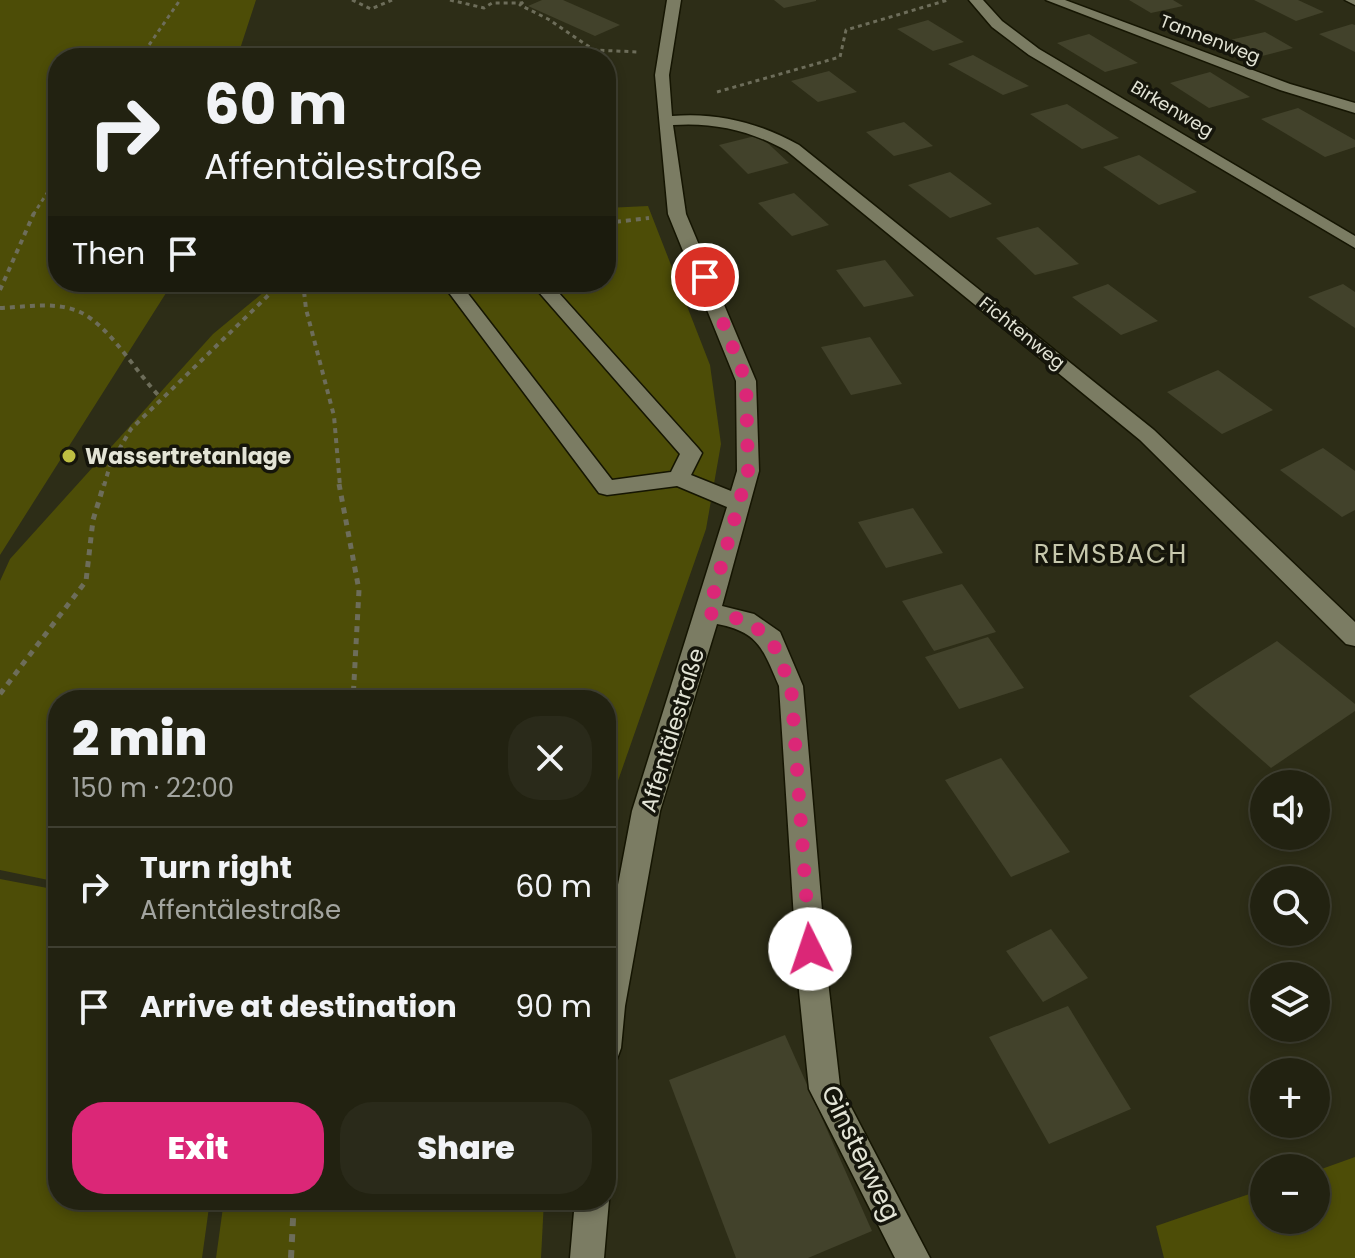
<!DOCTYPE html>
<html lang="en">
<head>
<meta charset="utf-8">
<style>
	:root { --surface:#221; --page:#2a2a1a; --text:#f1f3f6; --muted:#a2a49f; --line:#3f3f31; --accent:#db2777 }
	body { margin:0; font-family:Poppins,sans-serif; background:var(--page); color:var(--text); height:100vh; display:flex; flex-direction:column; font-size:30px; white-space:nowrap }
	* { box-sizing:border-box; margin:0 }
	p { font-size:26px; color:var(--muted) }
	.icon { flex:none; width:44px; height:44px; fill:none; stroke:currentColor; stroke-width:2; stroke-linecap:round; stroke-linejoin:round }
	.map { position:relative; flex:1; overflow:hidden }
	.details { position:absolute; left:48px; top:690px; width:568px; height:520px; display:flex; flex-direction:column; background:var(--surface); border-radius:32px; box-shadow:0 4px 12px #0003,0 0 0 2px var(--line) }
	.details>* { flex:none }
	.guide { position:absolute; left:48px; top:48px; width:568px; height:244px; border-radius:32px; box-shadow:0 4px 12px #0003,0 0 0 2px var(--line); background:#221; color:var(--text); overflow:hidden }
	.tools { position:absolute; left:1250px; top:770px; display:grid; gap:16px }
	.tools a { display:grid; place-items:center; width:80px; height:80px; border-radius:50%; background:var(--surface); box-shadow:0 4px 12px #0003,0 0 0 2px var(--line); font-size:40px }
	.pin { position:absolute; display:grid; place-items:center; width:68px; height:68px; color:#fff; margin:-34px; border:4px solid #fff; border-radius:50%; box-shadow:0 2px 8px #0007 }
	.me { position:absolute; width:88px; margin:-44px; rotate:356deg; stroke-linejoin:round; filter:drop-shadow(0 0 6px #0008) }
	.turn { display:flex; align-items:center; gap:28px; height:168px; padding:0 24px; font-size:36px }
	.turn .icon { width:104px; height:104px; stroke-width:2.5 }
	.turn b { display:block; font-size:56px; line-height:68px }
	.then { display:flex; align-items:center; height:76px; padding:0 24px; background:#0003; gap:16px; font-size:30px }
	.round { display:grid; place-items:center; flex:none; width:84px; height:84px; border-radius:32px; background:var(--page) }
	.overview { display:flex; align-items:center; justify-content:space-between; height:136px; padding:0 24px }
	h1 { font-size:48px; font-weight:800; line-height:60px }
	.primary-button { display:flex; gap:16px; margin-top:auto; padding:16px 24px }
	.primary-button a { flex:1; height:92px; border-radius:32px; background:var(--accent); color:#fff; font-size:32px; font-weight:800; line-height:92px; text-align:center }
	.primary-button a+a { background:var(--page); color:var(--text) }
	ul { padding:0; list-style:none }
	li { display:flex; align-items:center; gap:24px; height:120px; padding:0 24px; border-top:2px solid var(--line) }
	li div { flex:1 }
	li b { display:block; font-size:30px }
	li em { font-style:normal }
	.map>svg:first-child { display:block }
	.green { fill:#4d4d07 }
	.building { fill:#42422b }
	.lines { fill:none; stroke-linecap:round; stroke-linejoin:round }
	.minor-casing { stroke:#151502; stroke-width:3 }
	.path-far3 { stroke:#6d6d5a; stroke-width:3; stroke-dasharray:4 4; stroke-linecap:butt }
	.path-far2 { stroke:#6d6d5a; stroke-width:4; stroke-dasharray:5 5; stroke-linecap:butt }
	.path-far1 { stroke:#6d6d5a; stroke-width:5; stroke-dasharray:6 6; stroke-linecap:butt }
	.path { stroke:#6d6d5a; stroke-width:6; stroke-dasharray:8 8; stroke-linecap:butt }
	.minor { fill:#7b7c63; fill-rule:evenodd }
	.route { stroke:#db2777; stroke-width:14; stroke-dasharray:0 25.2 }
	.poi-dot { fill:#bebf42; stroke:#15150b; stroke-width:3 }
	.labels { text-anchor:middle; stroke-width:7; stroke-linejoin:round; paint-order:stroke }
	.far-street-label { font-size:18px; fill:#e3e4d6; stroke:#15150b }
	.poi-label { font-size:22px; font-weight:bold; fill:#e3e4d6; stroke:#15150b; text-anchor:start }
	.street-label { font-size:22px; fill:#e3e4d6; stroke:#15150b }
	.quarter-label { font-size:26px; letter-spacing:2px; fill:#c6c7ac; stroke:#15150b }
	.near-street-label { font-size:26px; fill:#e3e4d6; stroke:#15150b }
</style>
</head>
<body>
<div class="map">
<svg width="1355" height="1258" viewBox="0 0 1355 1258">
	<rect width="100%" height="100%" fill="#2d2d17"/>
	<g class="green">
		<polygon points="0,0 256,0 237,58 58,58 58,282 173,282 0,555"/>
		<polygon points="648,206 710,365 721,444 706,529 606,815 606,700 58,700 58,882 0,870 0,581 10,559 213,334 276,282 606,282 606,208"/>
		<polygon points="0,879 58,890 58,1200 210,1200 202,1258 0,1258"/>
		<polygon points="1355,1157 1355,1258 1164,1258 1156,1226 1264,1189 1264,1220 1316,1220 1316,1171"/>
		<polygon points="224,1200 544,1200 541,1258 216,1258"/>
	</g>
	<g class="building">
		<polygon points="542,0 563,0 620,25 595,36 528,6"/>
		<polygon points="774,0 816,0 816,1 784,8"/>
		<polygon points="1129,0 1173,0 1183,6 1151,13"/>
		<polygon points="1254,0 1298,0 1324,12 1296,21"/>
		<polygon points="928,20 964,42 933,51 897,29"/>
		<polygon points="1352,24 1355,25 1355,52 1319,34"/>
		<polygon points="1265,32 1293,48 1258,57 1230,40"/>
		<polygon points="1089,34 1138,63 1105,72 1057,43"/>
		<polygon points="973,55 1029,86 1003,95 948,64"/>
		<polygon points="829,71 857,92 818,102 791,81"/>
		<polygon points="1210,72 1250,97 1209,108 1170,83"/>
		<polygon points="1067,104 1119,138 1082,149 1030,114"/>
		<polygon points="1298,108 1355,140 1355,147 1325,157 1261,119"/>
		<polygon points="904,122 933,146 894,156 866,132"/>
		<polygon points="759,135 789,163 748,174 719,145"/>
		<polygon points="1139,155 1197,192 1159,205 1103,167"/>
		<polygon points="950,172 992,204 950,218 908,185"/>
		<polygon points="794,193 829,225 792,236 758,203"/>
		<polygon points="1038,227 1079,264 1035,275 996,238"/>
		<polygon points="885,260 914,296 864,307 836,270"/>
		<polygon points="1108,284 1158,321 1121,335 1072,297"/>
		<polygon points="1343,284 1355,292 1355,328 1308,297"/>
		<polygon points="870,337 902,384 851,395 821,347"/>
		<polygon points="1218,370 1273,410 1222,434 1167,392"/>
		<polygon points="1323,448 1355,471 1355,510 1342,517 1280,470"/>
		<polygon points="913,508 943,553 886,568 858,522"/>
		<polygon points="962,584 996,632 934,651 902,601"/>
		<polygon points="988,637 1024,688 959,709 925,657"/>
		<polygon points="1277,641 1355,704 1355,711 1271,768 1189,696"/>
		<polygon points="1001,758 1070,852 1011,877 945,780"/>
		<polygon points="1051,929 1088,978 1043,1002 1006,951"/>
		<polygon points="1068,1006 1131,1109 1049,1144 989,1037"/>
		<polygon points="785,1035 872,1231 808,1258 736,1258 669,1080"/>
	</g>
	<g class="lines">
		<g class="minor-casing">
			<g id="minor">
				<path d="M667 0H681L669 75 672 116C717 112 760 123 799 145L1154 430 1355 622V646L1346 644 1140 440 787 151C752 131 714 122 673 125L686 214 756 381 759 471 722 606 754 614 780 632 803 686 828 981 840 1086 930 1258H895L809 1089 798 981 779 686C763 649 759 632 717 624L660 811 625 1006 621 1048 617 1059 606 1063V948L632 811 727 507 677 486 607 495 599 493 441 282H459L612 480 671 472 680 454 530 282H549L698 448 702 453 691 475 731 491 737 471 736 381 668 214 655 75Z"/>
				<polygon points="969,0 983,0 1002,21 1039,49 1355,236 1355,248 1029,55 992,27"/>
				<polygon points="1046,0 1065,0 1290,84 1355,103 1355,113 1280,90"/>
				<polygon points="1345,0 1355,0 1355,5"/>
				<polygon points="606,1193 609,1200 604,1258 570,1258 575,1200 606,1200"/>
			</g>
		</g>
		<g class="path-far3">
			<polyline points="352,0 371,9 392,0"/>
			<polyline points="450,0 484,8 492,3 522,3 525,0"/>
			<polyline points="522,3 520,5 548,19 594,50 639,52"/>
			<polyline points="140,58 180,0"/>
			<polyline points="717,92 840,57 846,30 948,0"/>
			<polyline points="33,215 58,176"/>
		</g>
		<g class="path-far2">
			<polyline points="606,223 649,218"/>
			<polyline points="303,282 306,309 334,416 340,486"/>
			<polyline points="0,290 34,213"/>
			<path d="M0 308C26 307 56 301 80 312 110 326 137 374 161 398"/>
			<polyline points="104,486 110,465 131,429 282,282"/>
		</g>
		<g class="path-far1">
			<polyline points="339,484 359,590 353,700"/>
			<polyline points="0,694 86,581 93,520 104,484"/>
		</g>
		<polyline class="path" points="291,1258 294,1200"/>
		<use href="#minor" class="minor"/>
	</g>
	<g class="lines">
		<polyline class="route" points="705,277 746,381 748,471 708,613 746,620 771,639 791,686 810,949"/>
	</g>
	<circle class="poi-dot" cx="69" cy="456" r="8"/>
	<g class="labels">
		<g class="far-street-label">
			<text transform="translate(1210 39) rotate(21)" y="6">Tannenweg</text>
			<text transform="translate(1172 109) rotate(31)" y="6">Birkenweg</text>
			<text transform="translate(1022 333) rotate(39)" y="6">Fichtenweg</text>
		</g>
		<g class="poi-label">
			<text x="85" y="464">Wassertretanlage</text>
		</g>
		<g class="street-label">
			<text transform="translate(672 730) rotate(-73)" y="8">Affentälestraße</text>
		</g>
		<g class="quarter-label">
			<text x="1111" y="563">REMSBACH</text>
		</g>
		<g class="near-street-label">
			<text transform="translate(861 1153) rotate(64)" y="9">Ginsterweg</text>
		</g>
	</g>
</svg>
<div class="tools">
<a><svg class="icon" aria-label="sound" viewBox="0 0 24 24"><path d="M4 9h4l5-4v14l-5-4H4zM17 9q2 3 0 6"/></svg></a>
<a><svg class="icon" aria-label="search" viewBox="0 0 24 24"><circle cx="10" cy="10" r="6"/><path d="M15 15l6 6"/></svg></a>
<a><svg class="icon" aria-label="layers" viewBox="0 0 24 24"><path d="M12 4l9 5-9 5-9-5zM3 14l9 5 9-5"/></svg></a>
<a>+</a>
<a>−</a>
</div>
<div class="pin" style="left:705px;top:277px;background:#d93025"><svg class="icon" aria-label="arrive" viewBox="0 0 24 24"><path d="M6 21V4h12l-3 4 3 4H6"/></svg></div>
<svg class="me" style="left:810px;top:949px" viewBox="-20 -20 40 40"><circle r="19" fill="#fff"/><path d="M0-13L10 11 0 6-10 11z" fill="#db2777"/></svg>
<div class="guide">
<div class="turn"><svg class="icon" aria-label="right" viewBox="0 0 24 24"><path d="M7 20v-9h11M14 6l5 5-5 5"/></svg><div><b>60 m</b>Affentälestraße</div></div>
<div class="then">Then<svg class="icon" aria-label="arrive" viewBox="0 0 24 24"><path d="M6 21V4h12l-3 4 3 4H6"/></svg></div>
</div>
<section class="details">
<div class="overview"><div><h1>2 min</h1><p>150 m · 22:00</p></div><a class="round"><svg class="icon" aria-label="close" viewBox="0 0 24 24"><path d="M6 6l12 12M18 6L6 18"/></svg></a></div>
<ul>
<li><svg class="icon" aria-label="right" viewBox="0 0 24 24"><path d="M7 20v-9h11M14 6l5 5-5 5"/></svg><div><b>Turn right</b><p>Affentälestraße</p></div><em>60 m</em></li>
<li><svg class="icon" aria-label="arrive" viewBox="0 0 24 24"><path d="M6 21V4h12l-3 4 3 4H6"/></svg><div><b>Arrive at destination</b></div><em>90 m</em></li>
</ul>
<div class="primary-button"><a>Exit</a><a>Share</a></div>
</section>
</div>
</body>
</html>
